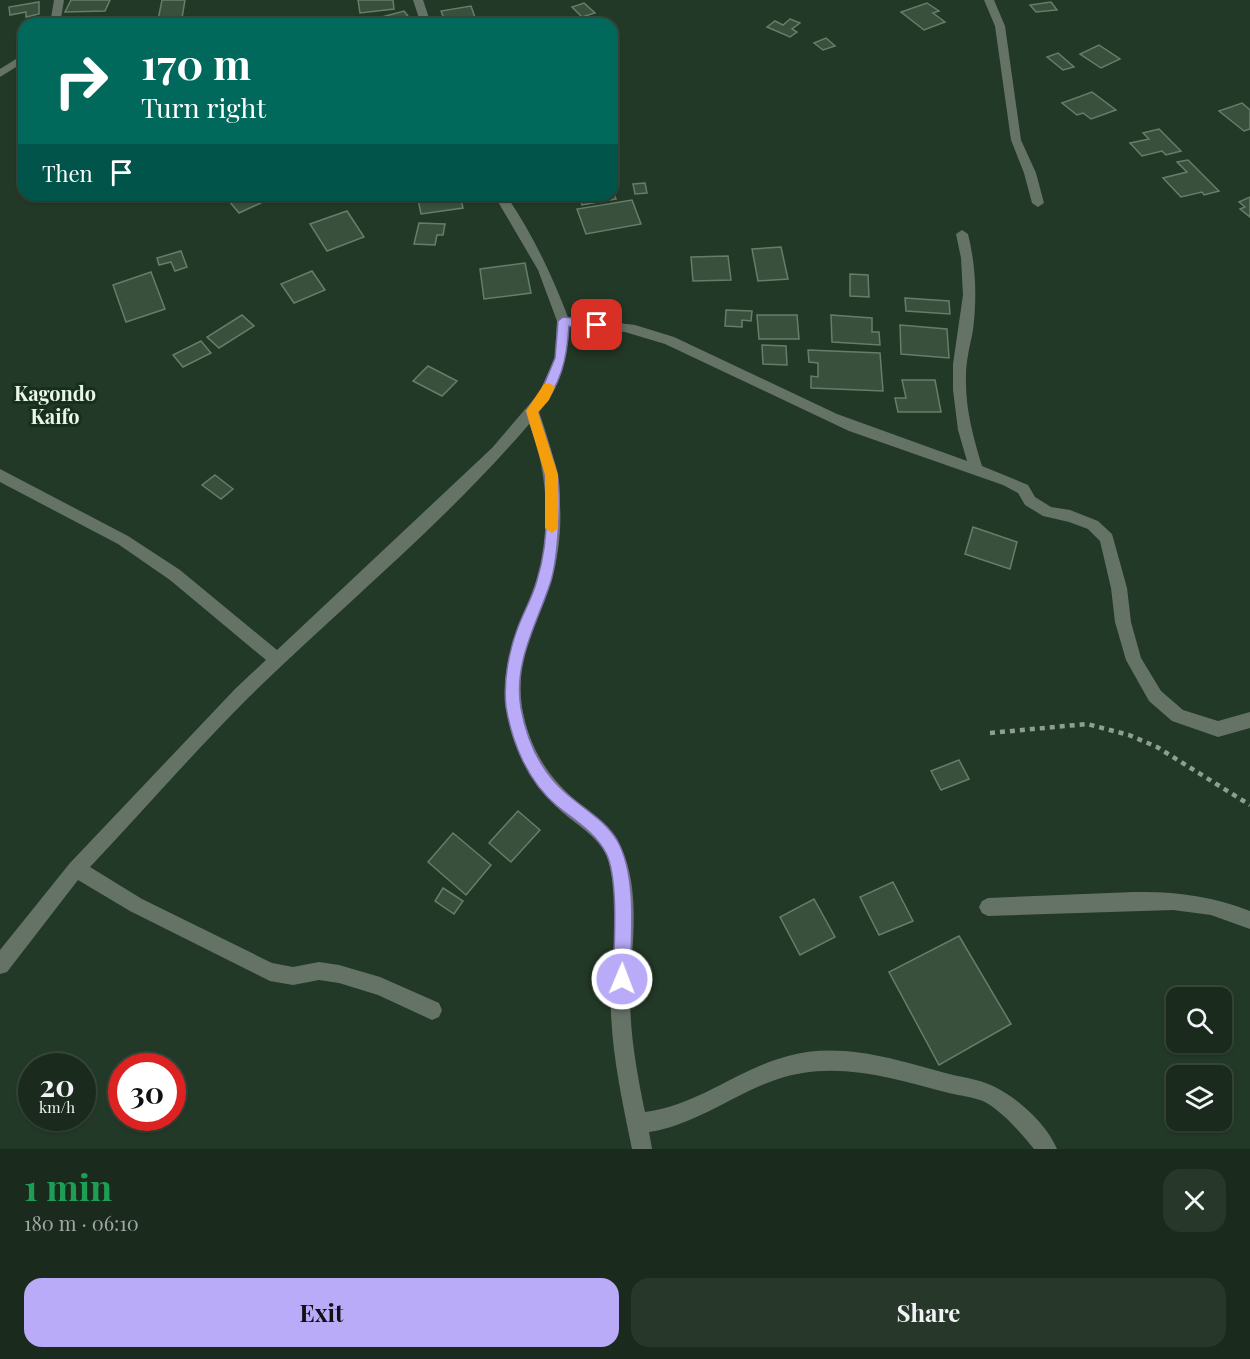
<!DOCTYPE html>
<html lang="en">
<head>
<meta charset="utf-8">
<style>
	:root { --surface:#1a2b1d; --page:#27372a; --text:#f1f3f6; --muted:#9fa7a4; --line:#38473b; --accent:#b9abf7 }
	body { margin:0; font-family:"Playfair Display",serif; background:var(--page); color:var(--text); height:100vh; display:flex; flex-direction:column; font-size:22px; white-space:nowrap }
	* { box-sizing:border-box; margin:0 }
	p { font-size:20px; color:var(--muted) }
	.icon { flex:none; width:33px; height:33px; fill:none; stroke:currentColor; stroke-width:2; stroke-linecap:round; stroke-linejoin:round }
	.map { position:relative; height:1149px; overflow:hidden }
	.details { display:flex; flex-direction:column; background:var(--surface); flex:1 }
	.details>* { flex:none }
	.banner { position:absolute; left:18px; top:18px; width:600px; height:183px; border-radius:18px; box-shadow:0 2px 4px #0004,0 0 0 2px var(--line); background:#00695c; color:#fff; overflow:hidden }
	.tools { position:absolute; left:1166px; top:987px; display:grid; gap:12px }
	.tools a { display:grid; place-items:center; width:66px; height:66px; border-radius:12px; background:var(--surface); box-shadow:0 2px 4px #0004,0 0 0 2px var(--line); font-size:30px }
	.speed { position:absolute; left:18px; top:1053px; display:flex; gap:12px; font-size:30px; font-weight:700; text-align:center }
	.speed>* { display:grid; place-content:center; width:78px; height:78px; border-radius:50%; background:var(--surface); box-shadow:0 2px 4px #0004,0 0 0 2px var(--line); line-height:1 }
	.speed small { font-size:15px; font-weight:400 }
	.speed .limit { border:9px solid #d22; background:#fff; color:#111 }
	.pin { position:absolute; display:grid; place-items:center; width:51px; height:51px; color:#fff; margin:-26px; border-radius:12px; box-shadow:0 3px 9px #0006 }
	.me { position:absolute; width:66px; margin:-33px; rotate:1deg; stroke-linejoin:round; filter:drop-shadow(0 0 4px #0008) }
	.turn { display:flex; align-items:center; gap:21px; height:126px; padding:0 24px; font-size:27px }
	.turn .icon { width:78px; height:78px; stroke-width:2.5 }
	.turn b { display:block; font-size:42px; line-height:51px }
	.then { display:flex; align-items:center; height:57px; padding:0 24px; background:#0003; gap:12px; font-size:22px }
	.round { display:grid; place-items:center; flex:none; width:63px; height:63px; border-radius:18px; background:var(--page) }
	.overview { display:flex; align-items:center; justify-content:space-between; height:102px; padding:0 24px }
	h1 { font-size:36px; font-weight:700; line-height:45px; color:#1e9e55 }
	.primary-button { display:flex; gap:12px; margin-top:auto; padding:12px 24px }
	.primary-button a { flex:1; height:69px; border-radius:18px; background:var(--accent); color:#111; font-size:24px; font-weight:700; line-height:69px; text-align:center }
	.primary-button a+a { background:var(--page); color:var(--text) }
	.map>svg:first-child { display:block }
	.building { fill:#39503c; stroke:#667e69; stroke-width:1.5 }
	.lines { fill:none; stroke-linecap:round; stroke-linejoin:round }
	.path { stroke:#8e9f90; stroke-width:4.5; stroke-dasharray:5 5; stroke-linecap:butt }
	.minor { fill:#657366; fill-rule:evenodd }
	.route { fill:#b9abf7; stroke:#786fa1; stroke-width:1.5 }
	.slow { fill:#f59e0b }
	.labels { text-anchor:middle; stroke-width:6; stroke-linejoin:round; paint-order:stroke }
	.quarter-label { font-size:20px; font-weight:bold; fill:#e9f6ea; stroke:#192f1d }
</style>
</head>
<body>
<div class="map">
<svg width="1250" height="1149" viewBox="0 0 1250 1149">
	<rect width="100%" height="100%" fill="#233927"/>
	<g class="building">
		<polygon points="71,0 110,0 105,11 65,12"/>
		<polygon points="162,0 185,0 182,18 158,20"/>
		<polygon points="358,0 393,0 394,9 360,13"/>
		<polygon points="39,2 39,14 26,17 26,12 10,15 9,7"/>
		<polygon points="1051,2 1057,10 1036,12 1030,5"/>
		<polygon points="584,3 595,13 582,17 572,7"/>
		<polygon points="927,3 939,11 933,13 945,22 924,30 901,12"/>
		<polygon points="471,6 477,23 446,24 441,11"/>
		<polygon points="404,11 414,24 387,24 382,17"/>
		<polygon points="790,19 800,23 792,29 797,32 790,37 767,27 775,21 783,25"/>
		<polygon points="826,38 835,46 823,50 814,43"/>
		<polygon points="1099,45 1120,59 1101,68 1080,54"/>
		<polygon points="1058,53 1074,67 1063,70 1047,57"/>
		<polygon points="1092,92 1116,110 1091,119 1083,113 1077,115 1062,103"/>
		<polygon points="1242,103 1250,110 1250,129 1244,131 1219,111"/>
		<polygon points="1159,129 1181,151 1166,155 1162,151 1142,156 1130,143 1149,139 1143,133"/>
		<polygon points="1188,160 1219,191 1204,195 1202,192 1181,197 1163,178 1187,172 1177,162"/>
		<polygon points="645,183 647,193 635,194 633,184"/>
		<polygon points="612,190 616,199 582,205 579,196 612,195"/>
		<polygon points="224,195 278,195 239,213"/>
		<polygon points="417,195 460,195 463,208 421,214"/>
		<polygon points="1250,197 1250,217 1240,209 1245,207 1239,202"/>
		<polygon points="632,200 641,224 586,234 577,209"/>
		<polygon points="347,211 364,237 327,251 310,224"/>
		<polygon points="419,223 445,224 443,235 437,235 435,245 414,244"/>
		<polygon points="781,247 788,279 758,281 752,249"/>
		<polygon points="181,251 187,267 175,271 171,262 159,265 157,258"/>
		<polygon points="728,256 731,280 693,281 691,257"/>
		<polygon points="525,263 531,293 484,299 480,269"/>
		<polygon points="312,271 325,290 294,303 281,284"/>
		<polygon points="151,272 165,309 126,322 113,285"/>
		<polygon points="850,274 868,275 869,297 850,296"/>
		<polygon points="905,298 949,301 950,314 906,311"/>
		<polygon points="726,310 752,311 751,321 742,320 742,327 725,326"/>
		<polygon points="242,315 254,326 219,348 207,337"/>
		<polygon points="757,315 797,315 799,339 759,339"/>
		<polygon points="831,315 872,318 872,332 879,332 880,345 832,342"/>
		<polygon points="900,325 947,329 949,358 901,354"/>
		<polygon points="201,341 211,353 183,367 173,355"/>
		<polygon points="762,345 786,346 787,365 763,364"/>
		<polygon points="808,350 880,353 883,391 811,388 811,376 818,377 818,363 809,362"/>
		<polygon points="428,366 457,381 442,396 413,381"/>
		<polygon points="902,380 935,380 941,412 898,412 895,398 906,398"/>
		<polygon points="215,475 233,489 221,499 202,485"/>
		<polygon points="973,527 1017,542 1010,569 965,554"/>
		<polygon points="959,760 969,779 941,790 931,771"/>
		<polygon points="518,811 540,830 511,862 489,843"/>
		<polygon points="453,833 491,865 466,895 428,862"/>
		<polygon points="893,882 913,921 879,935 860,897"/>
		<polygon points="443,888 463,901 454,914 435,901"/>
		<polygon points="814,899 835,937 800,955 780,917"/>
		<polygon points="959,936 1011,1024 939,1065 889,972"/>
	</g>
	<g class="lines">
		<polyline class="path" points="990,733 1087,724 1129,735 1157,747 1250,805"/>
		<g class="minor">
			<polygon points="54,0 64,0 60,24 50,24"/>
			<polygon points="413,0 423,0 431,24 421,24"/>
			<polygon points="984,0 994,0 1005,26 1021,140 1036,173 1044,203 1038,207 1032,203 1024,173 1011,140 995,26"/>
			<polygon points="24,54 24,62 0,77 0,69"/>
			<path d="M494 195H506C532 233 551 273 568 317L635 325 674 337 837 414 967 461 958 430 953 390V364L963 295 961 258 956 234 962 230 968 234C976 266 977 298 973 330 970 346 966 360 966 376 965 407 973 437 982 466L1028 485 1035 497 1051 507 1070 510 1098 521 1112 534 1127 588 1131 622 1141 658 1161 691 1183 710 1218 721 1250 712V728L1218 737 1172 721 1149 701 1126 660 1115 622 1111 588 1100 541 1088 529 1069 522 1043 516 1025 505 1018 493 1003 485 849 431 665 344 625 332 569 326C567 360 561 386 539 412 560 471 569 523 550 585 536 629 515 656 522 707 528 744 546 775 574 799 596 818 617 832 626 860 640 903 631 951 630 995 630 1035 637 1074 645 1112 697 1106 738 1069 788 1056 842 1041 897 1060 949 1074 966 1078 982 1080 997 1088 1020 1100 1047 1125 1057 1149H1034C1020 1132 1004 1113 985 1102 974 1097 961 1096 949 1093 892 1078 833 1059 775 1080 732 1095 695 1125 649 1132L652 1149H632C623 1105 613 1060 611 1014 609 964 623 910 608 860 602 839 578 826 562 812 531 785 511 746 506 706 500 659 520 630 534 588 553 535 548 476 530 423 445 523 342 606 249 697 194 752 143 811 90 867L142 899 272 963 293 967 319 962 339 965 380 977 439 1003 442 1010 439 1017 432 1020 378 995 339 983 319 980 293 985 270 981 130 911 78 880 7 972 0 974V950L70 863 236 688 266 660 170 580 118 544 0 482V469L128 536 180 570 277 650 492 448 539 393 555 358 557 321 538 270Z"/>
			<path d="M1134 892C1175 891 1212 896 1250 911V929L1211 915 1173 910 988 916 982 913 979 907 982 901 988 898Z"/>
		</g>
	</g>
	<path class="route" d="M563 317 597 321 602 325 597 329 569 326C567 359 561 386 538 412 544 432 552 453 557 473 562 497 558 557 551 581 538 622 513 662 521 708 527 741 541 772 567 794 584 809 605 820 617 840 638 877 631 938 630 979L628 985 622 987 616 985 613 979C614 949 619 878 606 853 595 832 574 820 557 806 528 782 512 743 506 707 503 682 509 650 518 627 524 611 533 596 537 580 547 548 548 510 545 477 543 455 532 432 526 411L540 394 555 358 558 321Z"/>
	<polygon class="slow" points="549,383 555,387 549,400 538,412 558,475 558,528 552,533 545,528 545,475 526,411 544,384"/>
	<g class="labels">
		<g class="quarter-label">
			<text x="55" y="401">Kagondo<tspan x="55" dy="23">Kaifo</tspan></text>
		</g>
	</g>
</svg>
<div class="tools">
<a><svg class="icon" aria-label="search" viewBox="0 0 24 24"><circle cx="10" cy="10" r="6"/><path d="M15 15l6 6"/></svg></a>
<a><svg class="icon" aria-label="layers" viewBox="0 0 24 24"><path d="M12 4l9 5-9 5-9-5zM3 14l9 5 9-5"/></svg></a>
</div>
<div class="speed"><div>20<small>km/h</small></div><div class="limit">30</div></div>
<div class="pin" style="left:597px;top:325px;background:#d93025"><svg class="icon" aria-label="arrive" viewBox="0 0 24 24"><path d="M6 21V4h12l-3 4 3 4H6"/></svg></div>
<svg class="me" style="left:622px;top:979px" viewBox="-20 -20 40 40"><circle r="17" fill="#b9abf7" stroke="#fff" stroke-width="3"/><path d="M0-11L8 9 0 5-8 9z" fill="#fff"/></svg>
<div class="banner">
<div class="turn"><svg class="icon" aria-label="right" viewBox="0 0 24 24"><path d="M7 20v-9h11M14 6l5 5-5 5"/></svg><div><b>170 m</b>Turn right</div></div>
<div class="then">Then<svg class="icon" aria-label="arrive" viewBox="0 0 24 24"><path d="M6 21V4h12l-3 4 3 4H6"/></svg></div>
</div>
</div>
<section class="details">
<div class="overview"><div><h1>1 min</h1><p>180 m · 06:10</p></div><a class="round"><svg class="icon" aria-label="close" viewBox="0 0 24 24"><path d="M6 6l12 12M18 6L6 18"/></svg></a></div>
<div class="primary-button"><a>Exit</a><a>Share</a></div>
</section>
</body>
</html>
